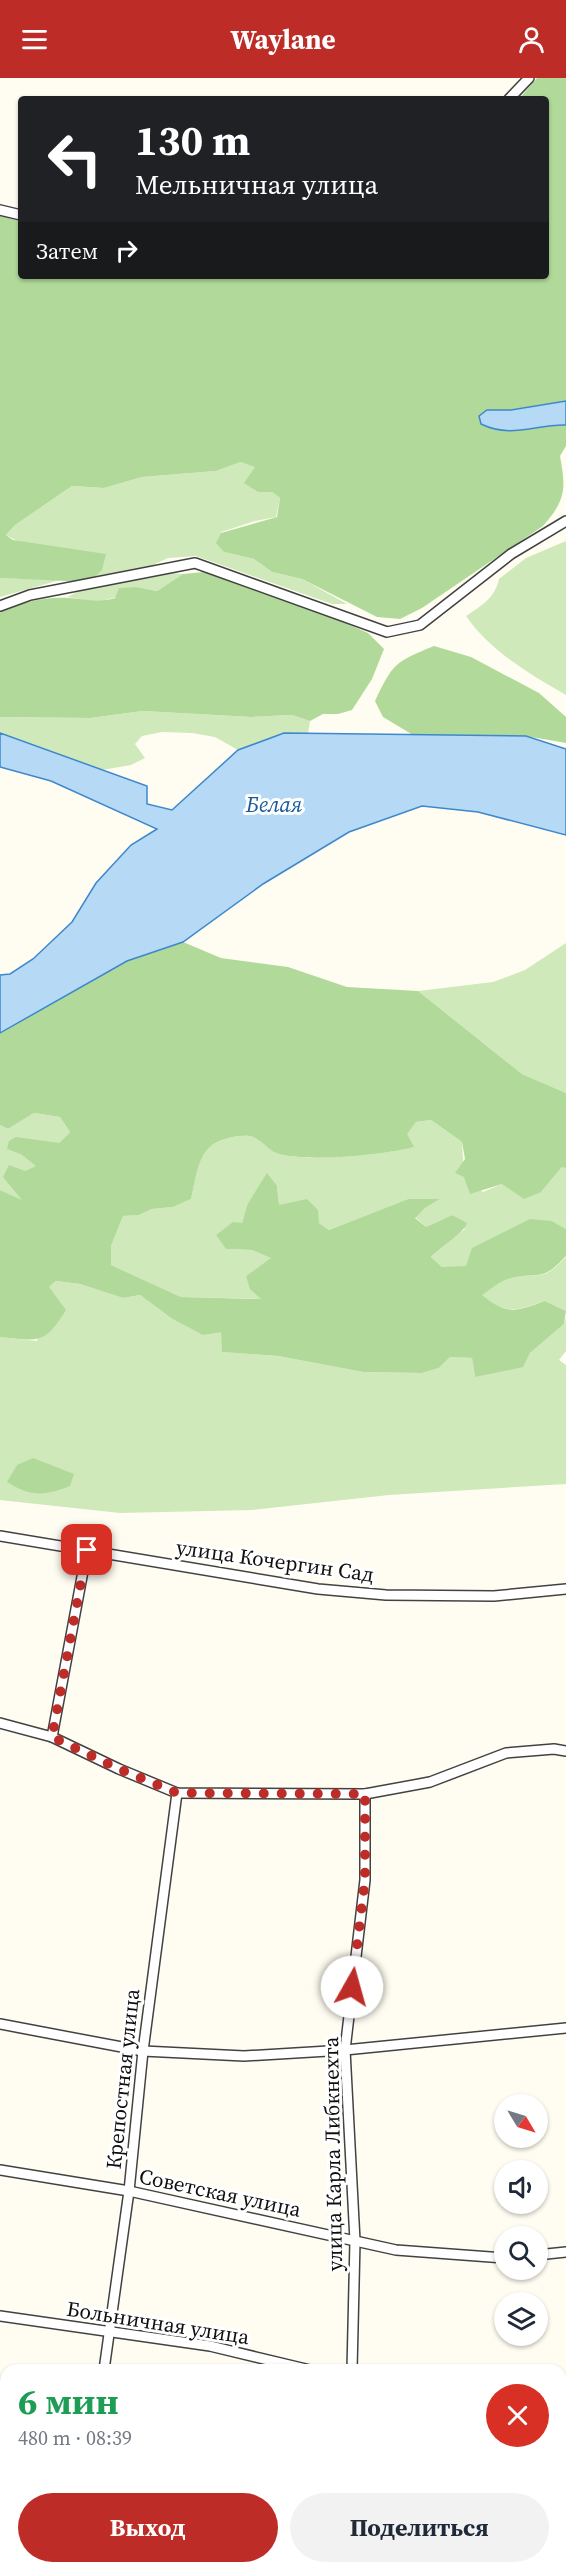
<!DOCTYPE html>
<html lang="ru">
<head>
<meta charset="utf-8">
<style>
	:root { --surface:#fff; --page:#f2f2f3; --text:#1f2937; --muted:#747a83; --accent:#be2c27 }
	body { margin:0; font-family:"Source Serif 4",serif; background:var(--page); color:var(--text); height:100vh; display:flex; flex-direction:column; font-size:22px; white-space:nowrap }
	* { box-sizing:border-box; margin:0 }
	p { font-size:20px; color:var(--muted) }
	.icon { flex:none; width:33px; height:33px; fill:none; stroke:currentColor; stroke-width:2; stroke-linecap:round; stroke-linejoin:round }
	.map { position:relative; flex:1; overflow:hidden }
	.sheet { position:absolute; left:0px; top:2286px; width:567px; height:210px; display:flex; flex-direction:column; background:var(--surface); border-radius:18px 18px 0 0; box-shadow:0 2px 4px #0004 }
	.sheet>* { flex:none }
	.hud { position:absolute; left:18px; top:18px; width:531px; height:183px; border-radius:6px; box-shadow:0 2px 4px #0004; background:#202124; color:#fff; overflow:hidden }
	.needle { width:39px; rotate:128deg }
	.fabs { position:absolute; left:494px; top:2016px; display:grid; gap:12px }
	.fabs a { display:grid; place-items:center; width:54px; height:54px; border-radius:50%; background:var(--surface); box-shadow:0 2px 4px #0004; font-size:30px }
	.pin { position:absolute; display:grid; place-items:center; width:51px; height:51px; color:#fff; margin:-26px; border-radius:12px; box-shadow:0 3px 9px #0006 }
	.me { position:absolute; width:66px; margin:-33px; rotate:7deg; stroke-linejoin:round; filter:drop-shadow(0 0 4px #0008) }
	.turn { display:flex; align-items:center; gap:21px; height:126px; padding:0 18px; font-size:27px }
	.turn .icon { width:78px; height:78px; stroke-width:2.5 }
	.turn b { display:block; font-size:42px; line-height:51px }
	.then { display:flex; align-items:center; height:57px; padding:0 18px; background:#0003; gap:12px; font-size:22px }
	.round { display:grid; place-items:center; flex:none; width:63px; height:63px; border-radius:32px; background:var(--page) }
	.overview { display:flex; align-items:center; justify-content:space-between; height:102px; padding:0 18px }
	h1 { font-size:36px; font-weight:700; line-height:45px; color:#1e9e55 }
	.primary-button { display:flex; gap:12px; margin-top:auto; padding:12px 18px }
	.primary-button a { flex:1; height:69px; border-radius:36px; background:var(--accent); color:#fff; font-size:24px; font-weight:700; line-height:69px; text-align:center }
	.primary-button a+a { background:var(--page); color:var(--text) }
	header { display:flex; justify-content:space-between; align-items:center; height:78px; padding:0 18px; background:var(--accent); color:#fff; font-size:27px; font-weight:700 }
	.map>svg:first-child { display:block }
	.green { fill:#cfe9ba }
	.forest { fill:#b1da9a }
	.water { fill:#b6d9f6; stroke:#3d88cc; stroke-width:1.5 }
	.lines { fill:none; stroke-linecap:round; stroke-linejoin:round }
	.minor-casing { stroke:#424242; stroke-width:12 }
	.tertiary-casing { stroke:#424242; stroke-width:15 }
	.minor { stroke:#fff; stroke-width:9 }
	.tertiary { stroke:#fff; stroke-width:12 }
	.route { stroke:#be2c27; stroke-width:10; stroke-dasharray:0 18 }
	.labels { text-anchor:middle; stroke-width:6; stroke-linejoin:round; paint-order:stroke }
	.street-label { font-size:21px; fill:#0f0f0f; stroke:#fff }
	.water-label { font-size:22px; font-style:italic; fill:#185aa0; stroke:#fff }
</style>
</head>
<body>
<header><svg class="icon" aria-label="menu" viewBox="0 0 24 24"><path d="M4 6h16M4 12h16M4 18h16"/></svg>Waylane<svg class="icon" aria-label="person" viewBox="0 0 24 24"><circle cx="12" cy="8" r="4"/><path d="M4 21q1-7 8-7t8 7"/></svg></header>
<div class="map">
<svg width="566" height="2496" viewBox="0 0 566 2496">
	<rect width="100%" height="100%" fill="#fffdf1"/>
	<g class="green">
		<path d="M241 384 256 388 245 405 258 414H272L280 420 276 439 255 443 221 454 224 474 254 481 272 494 302 501 347 526H332L196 478 168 480 123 501 160 494 183 496 157 513 137 509C106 525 101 525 67 519L96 505 6 457 15 447 72 408 104 410 142 399 216 393Z"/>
		<path d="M566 463V617C530 596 490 573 466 538 481 528 495 520 499 501L526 480Z"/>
		<polygon points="0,500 60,502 0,519"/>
		<polygon points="143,633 251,639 292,637 310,643 308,655 284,655 238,672 215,659 192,655 162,654 142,658 135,666 145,680 131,687 102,692 0,655 0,639 90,640"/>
		<polygon points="566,865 566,1015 522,996 418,913 493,904 525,892"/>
		<polygon points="34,1035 60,1039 70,1054 59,1065 7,1071 22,1077 37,1088 25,1093 23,1123 0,1112 0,1047 8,1051"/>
		<path d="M431 1042 462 1064 464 1099 483 1114 502 1106 541 1114 563 1088 566 1090V1151L552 1143 466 1189H442L431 1179 443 1166 465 1151 452 1137 426 1149 415 1139 425 1130 438 1122 408 1121 329 1152 291 1126 279 1128 277 1108 256 1114 247 1127 242 1145 226 1171 252 1172 272 1180 246 1198 262 1221 181 1219 111 1187V1168L123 1138 139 1137 152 1131 173 1129 191 1121C195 1106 197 1080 210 1069 219 1061 236 1057 249 1058 259 1059 267 1071 276 1075 304 1085 384 1077 413 1069L406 1056 416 1044Z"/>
		<path d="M566 1179V1233L545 1223C515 1233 507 1237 481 1217 490 1212 501 1202 510 1200 542 1192 539 1207 566 1179Z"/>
		<polygon points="56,1203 80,1206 123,1220 140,1217 171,1240 221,1254 223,1274 278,1278 363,1294 422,1295 439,1290 450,1279 472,1280 475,1299 530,1275 564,1246 566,1240 566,1273 559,1282 566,1287 566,1406 389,1417 252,1432 120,1435 0,1422 0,1259 37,1263 49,1209"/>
	</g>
	<g class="forest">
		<path d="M537 0H566V323L511 332H487L482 346C512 361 535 346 566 347V368L560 378C566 411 566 422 543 448L422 530 400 541 377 539 302 501 272 494 254 481 224 474 216 465 221 455 277 439 280 420 272 414H258L244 405 255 389 241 384 216 393 142 399 104 410 72 408 15 447 6 457 13 462 106 476 102 492 89 504 0 500V138L21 143V198H546V21H519Z"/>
		<path d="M204 494 327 537 368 555 384 571 372 601 352 632 338 636H323L310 643 292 637 251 639 143 633 90 640 0 639V533C22 525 45 518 69 520 86 521 98 525 115 520L119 510 137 509 157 513 183 496Z"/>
		<path d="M434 568 471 579 539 615 566 639V665L526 658 413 657 383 639 375 623C393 585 395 584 434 568Z"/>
		<path d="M183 864 221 880 288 889 347 909 418 913 522 996 566 1015V1090L562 1089 541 1114 524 1121 502 1106 470 1116 464 1099 455 1095 465 1081 462 1064 431 1042 416 1044 407 1056 414 1069C384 1077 305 1085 276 1075 267 1071 259 1059 249 1058 236 1057 219 1061 210 1069 197 1080 195 1106 191 1121L173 1129 152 1131 139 1137 123 1138 111 1168V1187L181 1219 261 1221 250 1211 246 1198 271 1180 252 1172 226 1171 216 1157 233 1144 242 1145 247 1127 267 1095 277 1108 279 1127 307 1121 318 1132 319 1145 329 1152 408 1121H440L425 1130 415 1140 426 1149 452 1137 467 1145C465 1154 440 1169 431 1179L442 1189 466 1188 472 1170 530 1141 552 1143 566 1151V1178C541 1205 541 1193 511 1200 501 1202 490 1212 482 1217 508 1238 516 1233 545 1223L566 1233 564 1246 530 1275 523 1289 475 1299 472 1280 450 1279 439 1290 422 1295 363 1294 278 1278 222 1274 221 1254 203 1257 171 1240 140 1217 123 1220 80 1206 56 1203 49 1209 66 1232C44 1267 39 1263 0 1259V1112L22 1122 3 1099 9 1087 25 1093 36 1088 22 1077 7 1071 9 1063 16 1059 59 1065 70 1054 60 1039 34 1035 8 1051 0 1047V955L127 883Z"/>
		<path d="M33 1380 74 1396 70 1408C44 1418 31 1419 7 1404L17 1387Z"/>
	</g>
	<g class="water">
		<path d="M566 323V347C535 346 512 361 481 346L479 338 487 332H511Z"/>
		<polygon points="0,655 147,708 147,726 172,732 238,672 284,655 526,658 566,671 566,757 478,734 422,728 349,754 263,806 183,864 127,883 0,955 0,897 10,896 33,881 72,844 96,805 131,767 157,751 51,703 0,689"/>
	</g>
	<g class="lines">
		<g class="minor-casing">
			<g id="minor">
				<polyline points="509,21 529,0"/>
				<polyline points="0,132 21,137"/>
				<polyline points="0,528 30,517 195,485 387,554 420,547 511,476 566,443"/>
				<polyline points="0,1458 318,1511 386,1517 494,1518 566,1511"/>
				<polyline points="0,1645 52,1659 119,1691 177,1715 365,1716 430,1704 506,1675 554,1671 566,1673"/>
				<polyline points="52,1659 87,1472"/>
				<polyline points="0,1946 143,1973 244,1978 345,1972 566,1950"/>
				<polyline points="0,2092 129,2113 396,2172 504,2180"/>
				<polyline points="537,2177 566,2174"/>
				<polyline points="0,2238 210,2268 310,2292"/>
				<polyline points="104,2292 129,2113 143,1973 177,1715"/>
				<polyline points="352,2292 355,2163 345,1972 365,1802 365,1716"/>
				<polyline points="561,2320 566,2320"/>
				<polyline points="326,2496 327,2490"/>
			</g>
		</g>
		<g class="tertiary-casing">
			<g id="tertiary">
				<polyline points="0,2397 6,2398"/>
				<polyline points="409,2490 433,2496"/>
			</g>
		</g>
		<use href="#minor" class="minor"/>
		<use href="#tertiary" class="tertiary"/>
	</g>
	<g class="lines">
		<polyline class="route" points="87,1472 52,1659 119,1691 177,1715 365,1716 365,1802 352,1909"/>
	</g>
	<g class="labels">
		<g class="street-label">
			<text transform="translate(275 1483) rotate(8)" y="7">улица Кочергин Сад</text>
			<text transform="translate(123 2001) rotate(-84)" y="7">Крепостная улица</text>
			<text transform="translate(333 2076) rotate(-91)" y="7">улица Карла Либкнехта</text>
			<text transform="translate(220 2115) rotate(12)" y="7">Советская улица</text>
			<text transform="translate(158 2245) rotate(9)" y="7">Больничная улица</text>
		</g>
		<g class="water-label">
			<text x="274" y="734">Белая</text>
		</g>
	</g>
</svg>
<div class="fabs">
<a><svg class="needle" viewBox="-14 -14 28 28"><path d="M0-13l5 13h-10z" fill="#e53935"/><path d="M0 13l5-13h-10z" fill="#747a83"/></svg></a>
<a><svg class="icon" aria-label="sound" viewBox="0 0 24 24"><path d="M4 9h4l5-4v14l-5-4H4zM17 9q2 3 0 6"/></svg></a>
<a><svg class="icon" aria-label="search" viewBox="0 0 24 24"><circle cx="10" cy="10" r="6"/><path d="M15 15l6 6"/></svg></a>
<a><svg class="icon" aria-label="layers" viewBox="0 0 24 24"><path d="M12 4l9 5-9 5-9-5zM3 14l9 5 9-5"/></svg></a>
</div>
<div class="pin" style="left:87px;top:1472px;background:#d93025"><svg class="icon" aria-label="arrive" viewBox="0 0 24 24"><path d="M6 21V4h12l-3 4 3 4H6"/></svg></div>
<svg class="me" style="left:352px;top:1909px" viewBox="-20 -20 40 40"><circle r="19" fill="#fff"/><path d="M0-13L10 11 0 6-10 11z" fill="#be2c27"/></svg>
<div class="hud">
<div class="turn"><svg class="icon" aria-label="left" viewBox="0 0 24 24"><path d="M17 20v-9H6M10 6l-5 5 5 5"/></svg><div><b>130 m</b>Мельничная улица</div></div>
<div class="then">Затем<svg class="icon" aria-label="right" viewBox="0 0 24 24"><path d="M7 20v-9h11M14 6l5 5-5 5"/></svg></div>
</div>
<section class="sheet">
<div class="overview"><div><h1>6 мин</h1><p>480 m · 08:39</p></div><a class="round" style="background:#d93025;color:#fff"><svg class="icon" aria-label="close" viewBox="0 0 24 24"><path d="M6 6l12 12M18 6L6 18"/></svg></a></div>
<div class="primary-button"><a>Выход</a><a>Поделиться</a></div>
</section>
</div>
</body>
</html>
